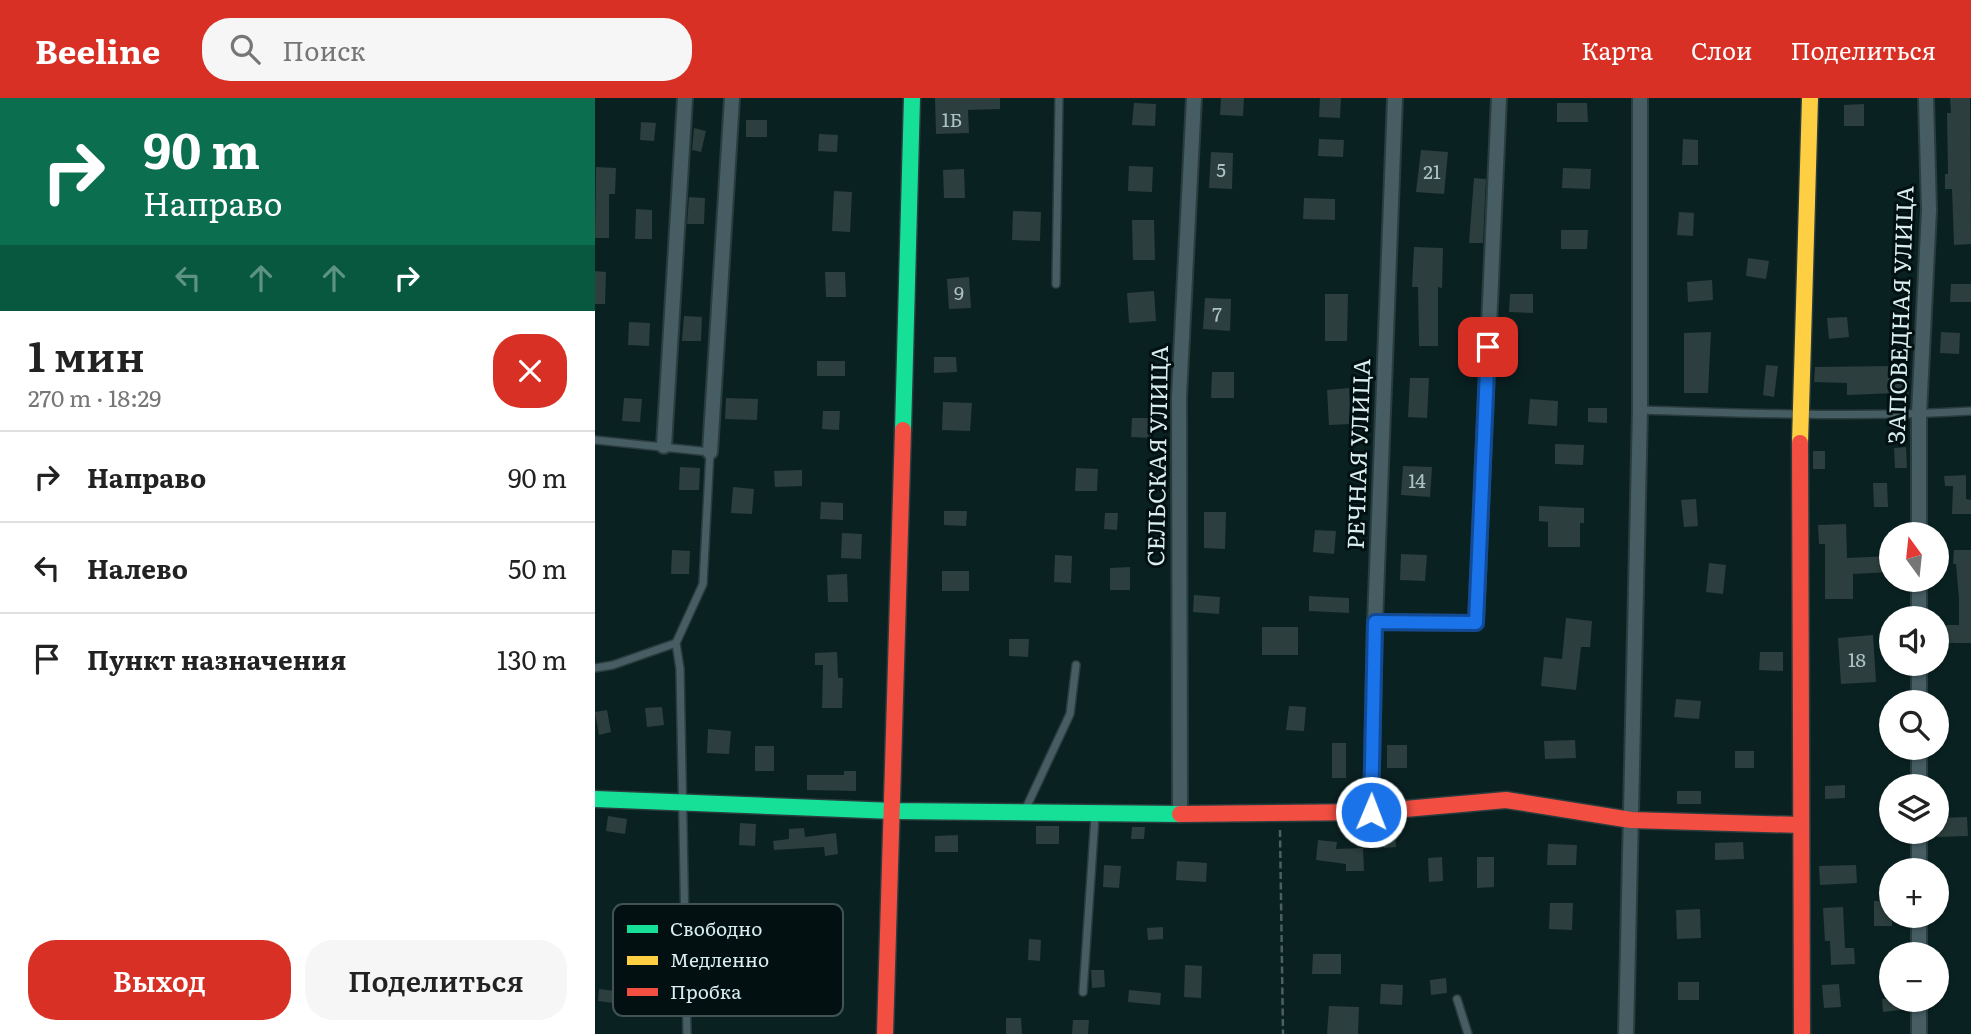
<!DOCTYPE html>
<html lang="ru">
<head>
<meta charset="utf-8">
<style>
	:root { --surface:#fff; --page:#f6f6f6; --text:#222; --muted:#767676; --line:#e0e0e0; --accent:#d93025 }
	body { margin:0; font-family:Literata,serif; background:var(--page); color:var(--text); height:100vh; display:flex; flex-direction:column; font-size:26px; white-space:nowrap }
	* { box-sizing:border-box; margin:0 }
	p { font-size:23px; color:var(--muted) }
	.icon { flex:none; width:38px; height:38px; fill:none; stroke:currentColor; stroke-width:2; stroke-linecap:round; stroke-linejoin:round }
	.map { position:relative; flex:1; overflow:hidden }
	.details { display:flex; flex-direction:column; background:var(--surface); width:595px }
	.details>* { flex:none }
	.top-card { background:#0b6e4f; color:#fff; overflow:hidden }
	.needle { width:46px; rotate:345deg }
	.tools { position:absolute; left:1284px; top:424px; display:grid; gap:14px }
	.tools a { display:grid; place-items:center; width:70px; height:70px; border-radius:50%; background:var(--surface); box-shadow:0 2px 5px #0004; font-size:35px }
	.pin { position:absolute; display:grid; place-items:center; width:60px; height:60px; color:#fff; margin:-30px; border-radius:14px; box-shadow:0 4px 10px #0006 }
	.me { position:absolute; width:77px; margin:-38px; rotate:1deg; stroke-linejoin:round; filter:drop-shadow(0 0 5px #0008) }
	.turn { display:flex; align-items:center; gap:24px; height:147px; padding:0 28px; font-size:32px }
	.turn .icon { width:91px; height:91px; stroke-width:2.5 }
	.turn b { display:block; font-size:49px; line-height:60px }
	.lanes { display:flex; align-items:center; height:66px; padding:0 28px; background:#0003; justify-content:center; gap:35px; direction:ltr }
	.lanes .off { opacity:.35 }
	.round { display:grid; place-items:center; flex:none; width:74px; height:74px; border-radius:28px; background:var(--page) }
	.overview { display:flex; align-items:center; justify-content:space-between; height:119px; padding:0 28px }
	h1 { font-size:42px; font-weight:600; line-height:52px }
	.primary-button { display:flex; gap:14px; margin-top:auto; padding:14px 28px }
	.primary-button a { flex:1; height:80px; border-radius:28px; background:var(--accent); color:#fff; font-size:28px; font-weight:600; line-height:80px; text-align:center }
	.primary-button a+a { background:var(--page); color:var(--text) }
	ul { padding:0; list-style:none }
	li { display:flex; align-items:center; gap:21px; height:91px; padding:0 28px; border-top:2px solid var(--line) }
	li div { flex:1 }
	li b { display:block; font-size:26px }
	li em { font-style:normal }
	header { display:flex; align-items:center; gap:42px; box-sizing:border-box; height:98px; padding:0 35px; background:var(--accent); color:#fff }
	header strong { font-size:33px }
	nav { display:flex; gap:38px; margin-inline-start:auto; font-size:24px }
	.search { width:490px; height:63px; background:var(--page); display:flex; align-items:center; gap:18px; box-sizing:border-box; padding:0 24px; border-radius:28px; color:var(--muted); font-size:26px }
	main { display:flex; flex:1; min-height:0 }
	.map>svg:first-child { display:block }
	.building { fill:#2c3e3d }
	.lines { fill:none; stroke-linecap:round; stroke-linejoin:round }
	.lane-casing { stroke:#2a3c3d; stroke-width:10 }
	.street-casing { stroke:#2a3c3d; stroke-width:18 }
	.fast-casing { stroke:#2a3c3d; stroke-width:19 }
	.slow-casing { stroke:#2a3c3d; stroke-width:19 }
	.jam-casing { stroke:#2a3c3d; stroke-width:19 }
	.path { stroke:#4b5f64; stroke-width:2.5; stroke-dasharray:7 3.5; stroke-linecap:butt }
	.lane { stroke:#465d64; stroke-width:7 }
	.street { stroke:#465d64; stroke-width:14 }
	.fast { stroke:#16e098; stroke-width:16 }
	.slow { stroke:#ffcf43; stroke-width:16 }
	.jam { stroke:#f24e42; stroke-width:16 }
	.route-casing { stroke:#114b97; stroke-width:18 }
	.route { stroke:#1a73e8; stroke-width:12 }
	.labels { text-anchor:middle; stroke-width:6; stroke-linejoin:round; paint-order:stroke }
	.number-label { font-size:19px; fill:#aec2c3 }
	.street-label { font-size:23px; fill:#daeef0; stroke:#021011 }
	.key { fill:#021011; stroke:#435354; stroke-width:2 }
	.key-label { font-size:19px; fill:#daeef0 }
</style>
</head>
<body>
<header>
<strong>Beeline</strong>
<div class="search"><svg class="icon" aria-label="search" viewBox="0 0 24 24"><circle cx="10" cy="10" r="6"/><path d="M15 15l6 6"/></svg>Поиск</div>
<nav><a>Карта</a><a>Слои</a><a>Поделиться</a></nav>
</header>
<main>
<section class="details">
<div class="top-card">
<div class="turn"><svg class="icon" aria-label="right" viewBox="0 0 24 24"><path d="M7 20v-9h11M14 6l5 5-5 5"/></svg><div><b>90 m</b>Направо</div></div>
<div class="lanes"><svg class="icon off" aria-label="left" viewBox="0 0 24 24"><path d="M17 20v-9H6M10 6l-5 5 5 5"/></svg><svg class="icon off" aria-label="ahead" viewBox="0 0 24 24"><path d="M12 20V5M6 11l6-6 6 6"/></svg><svg class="icon off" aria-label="ahead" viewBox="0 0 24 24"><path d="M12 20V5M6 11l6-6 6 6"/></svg><svg class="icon" aria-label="right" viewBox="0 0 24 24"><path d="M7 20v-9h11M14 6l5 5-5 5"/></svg></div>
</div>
<div class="overview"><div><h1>1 мин</h1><p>270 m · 18:29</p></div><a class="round" style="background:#d93025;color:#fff"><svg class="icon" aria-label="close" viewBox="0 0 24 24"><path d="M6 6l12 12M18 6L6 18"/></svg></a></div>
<ul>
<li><svg class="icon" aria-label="right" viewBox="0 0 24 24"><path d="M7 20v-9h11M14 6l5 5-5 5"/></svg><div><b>Направо</b></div><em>90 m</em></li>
<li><svg class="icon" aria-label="left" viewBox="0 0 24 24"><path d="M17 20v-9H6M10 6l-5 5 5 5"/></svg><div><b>Налево</b></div><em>50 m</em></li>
<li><svg class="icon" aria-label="arrive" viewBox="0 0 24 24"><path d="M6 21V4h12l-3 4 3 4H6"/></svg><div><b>Пункт назначения</b></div><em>130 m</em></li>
</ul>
<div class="primary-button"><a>Выход</a><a>Поделиться</a></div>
</section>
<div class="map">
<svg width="1376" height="936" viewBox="0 0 1376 936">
	<rect width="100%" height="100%" fill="#0a2122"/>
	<g class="building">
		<polygon points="340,0 405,0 405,11 373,12 374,35 341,36"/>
		<polygon points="626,0 649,0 648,18 625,17"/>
		<polygon points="725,0 746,0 745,20 724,19"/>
		<polygon points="1355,0 1375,0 1376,146 1359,147 1357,91 1350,91 1350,76 1353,76 1352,15 1356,15"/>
		<polygon points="539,5 561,6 560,28 537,27"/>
		<polygon points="962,5 992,5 993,24 962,24"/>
		<polygon points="1269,6 1269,28 1249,28 1249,7"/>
		<rect x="151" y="22" width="21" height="17"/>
		<polygon points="46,24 61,25 59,43 45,42"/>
		<polygon points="99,30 111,33 106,54 97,52"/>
		<polygon points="224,36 243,37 242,54 223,53"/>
		<polygon points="724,41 749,42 748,59 723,58"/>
		<polygon points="1088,41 1103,42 1103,67 1087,67"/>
		<polygon points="826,52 853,54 849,96 821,94"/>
		<polygon points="616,54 638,55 637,91 614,90"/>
		<polygon points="534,68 558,69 557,94 533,93"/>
		<polygon points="1,69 21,70 20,96 14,96 14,140 0,140"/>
		<polygon points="968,70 996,71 995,91 967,90"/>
		<polygon points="369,71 370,100 349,100 348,72"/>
		<polygon points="879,80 891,81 888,145 874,145"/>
		<polygon points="239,93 257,94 255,134 237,133"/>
		<polygon points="94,99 110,100 109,126 92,126"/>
		<polygon points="709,100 740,101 740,122 708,121"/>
		<polygon points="41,111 57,112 57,141 40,141"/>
		<polygon points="418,113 446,114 445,143 417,142"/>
		<polygon points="1084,114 1099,115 1098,138 1082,137"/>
		<polygon points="537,122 559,122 560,162 538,162"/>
		<polygon points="966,132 993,132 992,151 966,151"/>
		<polygon points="819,149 848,150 847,190 843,189 843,248 824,248 823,189 817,189"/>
		<polygon points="1153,160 1174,163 1171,181 1151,178"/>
		<polygon points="0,173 11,174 10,206 0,206"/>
		<polygon points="230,174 250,174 251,199 231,199"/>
		<polygon points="374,179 376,210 354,211 352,181"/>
		<polygon points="1117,182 1118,202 1093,204 1092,184"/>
		<polygon points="1356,186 1376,186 1376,204 1355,204"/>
		<polygon points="559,193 561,223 534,225 532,195"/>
		<polygon points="730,196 753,196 752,243 730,243"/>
		<polygon points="915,196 938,196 938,215 914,214"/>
		<polygon points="610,200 636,201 635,233 608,231"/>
		<polygon points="89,218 107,219 106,243 87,243"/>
		<polygon points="1252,219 1254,239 1234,241 1232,220"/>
		<polygon points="34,224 55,225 54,248 33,247"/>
		<polygon points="1116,234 1113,295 1089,295 1089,235"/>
		<polygon points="1346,234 1365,235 1364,256 1345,255"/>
		<polygon points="339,259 361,259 362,274 339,275"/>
		<rect x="222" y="263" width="28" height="15"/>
		<polygon points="1300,264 1311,264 1314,300 1303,300 1302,295 1252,297 1252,285 1219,284 1220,269 1301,268"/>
		<polygon points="1171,267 1183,268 1179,299 1168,297"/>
		<polygon points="617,274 639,274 639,300 616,300"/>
		<polygon points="815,280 834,280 832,320 813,319"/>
		<polygon points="754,290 756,326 734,327 732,292"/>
		<polygon points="29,300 47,301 45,324 27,323"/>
		<polygon points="131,300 163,301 162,322 130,321"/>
		<polygon points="935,301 963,303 962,328 933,326"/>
		<polygon points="348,304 377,305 375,333 347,332"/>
		<polygon points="993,310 1012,310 1012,325 993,324"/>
		<polygon points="228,313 245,313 244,332 227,331"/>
		<polygon points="537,320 557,320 556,340 536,339"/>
		<polygon points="960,346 989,347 988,367 960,366"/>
		<polygon points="1311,349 1312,370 1300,370 1299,350"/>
		<rect x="1218" y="353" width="12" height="18"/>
		<polygon points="808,368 837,369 835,399 806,397"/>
		<polygon points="85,369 105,370 104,392 84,392"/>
		<polygon points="481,370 503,371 502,393 480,393"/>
		<polygon points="207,372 207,388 180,389 179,373"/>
		<polygon points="1371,377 1371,401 1376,402 1376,416 1357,416 1358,388 1350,388 1349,378"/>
		<polygon points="1278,385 1292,385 1293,409 1279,409"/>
		<polygon points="138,389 159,391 157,416 136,415"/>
		<polygon points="1101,401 1103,428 1089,429 1086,402"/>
		<polygon points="226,404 248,405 248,422 225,421"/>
		<polygon points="944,408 989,410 989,425 985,425 985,449 953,449 953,424 944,423"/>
		<polygon points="349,413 372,413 371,428 349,427"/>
		<polygon points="609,414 631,414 630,451 609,450"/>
		<polygon points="510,415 523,415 522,432 509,431"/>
		<polygon points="1251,426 1252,460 1297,458 1297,474 1258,476 1258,501 1230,501 1230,446 1224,446 1223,427"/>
		<polygon points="720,432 741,433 739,456 718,454"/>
		<polygon points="247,435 267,436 266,461 246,460"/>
		<polygon points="77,452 95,453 94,476 76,476"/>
		<polygon points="1359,452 1376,452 1376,545 1351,545 1351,527 1364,527 1364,501 1361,466 1358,466"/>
		<polygon points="806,456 832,457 830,483 805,482"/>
		<polygon points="460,457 477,458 476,485 459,484"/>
		<polygon points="1114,465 1131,467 1128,496 1111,494"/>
		<polygon points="535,469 535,492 515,492 515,470"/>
		<rect x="347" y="473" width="27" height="20"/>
		<polygon points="252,476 253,504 233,504 232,477"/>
		<polygon points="599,497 625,499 624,516 598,514"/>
		<polygon points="714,498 754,500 754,515 714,513"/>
		<polygon points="971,520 997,523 995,549 986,549 981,592 946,588 949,559 967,561"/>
		<rect x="667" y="529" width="36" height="28"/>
		<polygon points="1278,537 1281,584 1246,586 1243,540"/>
		<polygon points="414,541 434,541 433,559 414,558"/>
		<polygon points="242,554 243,580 248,580 247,610 227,610 228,567 220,567 220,555"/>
		<polygon points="1165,554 1188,554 1188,573 1164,572"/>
		<polygon points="1081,601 1106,603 1104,621 1079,619"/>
		<polygon points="694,608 711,609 709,633 691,632"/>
		<polygon points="67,609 69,627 52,629 50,610"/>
		<polygon points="12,612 16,634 4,637 0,614"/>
		<polygon points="113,631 136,633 134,656 112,655"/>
		<polygon points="980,642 981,660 950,661 949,643"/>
		<rect x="737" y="645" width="14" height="35"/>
		<rect x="792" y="647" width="20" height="23"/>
		<rect x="160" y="648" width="19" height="25"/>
		<rect x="1140" y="653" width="19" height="17"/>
		<polygon points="249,673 261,673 261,693 212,692 212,677 249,677"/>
		<polygon points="1250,687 1250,700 1230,701 1230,688"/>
		<rect x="1082" y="693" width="24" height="13"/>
		<polygon points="13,718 32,721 30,736 11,733"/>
		<polygon points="1372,719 1373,738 1342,739 1342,720"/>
		<polygon points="145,725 161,726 160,748 144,747"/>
		<rect x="441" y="728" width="23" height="18"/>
		<polygon points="537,729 550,729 549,741 536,741"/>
		<polygon points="209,730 210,739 241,735 243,756 230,758 229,749 179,752 178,743 194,741 194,731"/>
		<polygon points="800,734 801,749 789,750 788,735"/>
		<polygon points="363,737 363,754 340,754 340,738"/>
		<polygon points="723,742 742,744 741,751 768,750 769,773 751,773 751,766 721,762"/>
		<polygon points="1148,744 1149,761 1120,762 1120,745"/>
		<polygon points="953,746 982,747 981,767 952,767"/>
		<polygon points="847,759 848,783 834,784 833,760"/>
		<polygon points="882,759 899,759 899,789 882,790"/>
		<polygon points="582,763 612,765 611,784 581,782"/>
		<polygon points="509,767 526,768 524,790 508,789"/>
		<polygon points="1261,767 1262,785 1225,787 1224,768"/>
		<rect x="1279" y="803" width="18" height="25"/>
		<polygon points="955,805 978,805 977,832 954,831"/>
		<polygon points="1248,809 1250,850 1259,850 1260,866 1236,867 1235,843 1230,843 1228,810"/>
		<polygon points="1105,811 1106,840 1082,841 1081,812"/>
		<polygon points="568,829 568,841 553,842 552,830"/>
		<polygon points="434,841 446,842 445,863 433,862"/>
		<polygon points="718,856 746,856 746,876 717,876"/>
		<polygon points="590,867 607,868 606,900 589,899"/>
		<polygon points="496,872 509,872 510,889 497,890"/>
		<polygon points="851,880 852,895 836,897 835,882"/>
		<rect x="1083" y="884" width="21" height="18"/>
		<polygon points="786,886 808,887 807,907 785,906"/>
		<polygon points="1244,886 1246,909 1229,910 1227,887"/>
		<polygon points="4,891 21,893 19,905 3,903"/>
		<polygon points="534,892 566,895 565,907 533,904"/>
		<polygon points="1287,901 1304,901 1305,912 1288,914"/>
		<polygon points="734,908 764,909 763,936 732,936"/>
		<polygon points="411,920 426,920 427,936 411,936"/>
		<polygon points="478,922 494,922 493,936 477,936"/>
	</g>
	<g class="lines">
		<g class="lane-casing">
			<g id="lane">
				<polyline points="461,186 464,0"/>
				<path d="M1045 312C1156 315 1266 320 1376 313"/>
				<polyline points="0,342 115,354 108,486 81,545 85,571 92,936"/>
				<polyline points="0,570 18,567 81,545"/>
				<polyline points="431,710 475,616 481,567"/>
				<polyline points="488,894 500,719"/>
				<polyline points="862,901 873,936"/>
			</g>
		</g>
		<g class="street-casing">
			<g id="street">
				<polyline points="69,348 90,0"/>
				<polyline points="115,354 137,0"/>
				<polyline points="1324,436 1324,316 1334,112 1331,0"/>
				<polyline points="1324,481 1324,520"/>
				<polyline points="780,524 881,525 904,0"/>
				<polyline points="1324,565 1324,604"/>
				<polyline points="1324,649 1324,688"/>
				<polyline points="776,714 780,524 800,0"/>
				<polyline points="585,716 584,298 599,0"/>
				<polyline points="1324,733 1324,772"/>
				<polyline points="1324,817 1324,856"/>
				<polyline points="1324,901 1324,936"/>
				<polyline points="1031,936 1045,312 1045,0"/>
			</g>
		</g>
		<g class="fast-casing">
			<g id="fast">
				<polyline points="308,332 317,0"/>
				<polyline points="0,701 298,713 585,716"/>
			</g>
		</g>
		<g class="slow-casing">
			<polyline id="slow" points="1205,345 1215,0"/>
		</g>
		<g class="jam-casing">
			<g id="jam">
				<polyline points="1205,345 1207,936"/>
				<polyline points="585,716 776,714 911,702 1036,722 1206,727"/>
				<polyline points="290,936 308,332"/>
			</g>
		</g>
		<polyline class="path" points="685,732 688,936"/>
		<use href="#lane" class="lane"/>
		<use href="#street" class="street"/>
		<use href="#fast" class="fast"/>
		<use href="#slow" class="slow"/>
		<use href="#jam" class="jam"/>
	</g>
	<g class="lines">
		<g class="route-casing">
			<polyline id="route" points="776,714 780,524 881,525 893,249"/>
		</g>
		<use href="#route" class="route"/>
	</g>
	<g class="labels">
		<g class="number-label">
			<text x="357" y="29">1Б</text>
			<text x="626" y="79">5</text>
			<text x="837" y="81">21</text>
			<text x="364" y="202">9</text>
			<text x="622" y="223">7</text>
			<text x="822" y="390">14</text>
			<text x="1262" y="569">18</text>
		</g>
		<g class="street-label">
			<text transform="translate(1306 217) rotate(-88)" y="8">ЗАПОВЕДНАЯ УЛИЦА</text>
			<text transform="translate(764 356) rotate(-88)" y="8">РЕЧНАЯ УЛИЦА</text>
			<text transform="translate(563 358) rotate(-89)" y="8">СЕЛЬСКАЯ УЛИЦА</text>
		</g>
	</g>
	<rect x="18" y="806" width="230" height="112" rx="10" class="key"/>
	<rect x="32" y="827" width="31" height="8" fill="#16e098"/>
	<rect x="32" y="858" width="31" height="9" fill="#ffcf43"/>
	<rect x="32" y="890" width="31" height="8" fill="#f24e42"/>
	<g class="key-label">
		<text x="75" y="838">Свободно</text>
		<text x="75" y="869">Медленно</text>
		<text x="75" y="901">Пробка</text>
	</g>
</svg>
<div class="tools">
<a><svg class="needle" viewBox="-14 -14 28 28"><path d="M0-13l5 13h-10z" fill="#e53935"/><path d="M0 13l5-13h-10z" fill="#767676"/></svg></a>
<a><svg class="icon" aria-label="sound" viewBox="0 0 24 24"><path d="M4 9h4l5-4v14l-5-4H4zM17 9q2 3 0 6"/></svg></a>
<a><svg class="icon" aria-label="search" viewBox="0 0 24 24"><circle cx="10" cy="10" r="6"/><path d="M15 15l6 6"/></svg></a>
<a><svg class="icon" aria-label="layers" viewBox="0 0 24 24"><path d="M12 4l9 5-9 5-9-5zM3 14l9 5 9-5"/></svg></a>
<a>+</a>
<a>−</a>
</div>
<div class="pin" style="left:893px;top:249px;background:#d93025"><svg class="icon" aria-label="arrive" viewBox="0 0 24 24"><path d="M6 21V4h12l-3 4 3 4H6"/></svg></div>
<svg class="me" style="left:776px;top:714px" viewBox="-20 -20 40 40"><circle r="17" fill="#1a73e8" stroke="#fff" stroke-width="3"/><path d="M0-11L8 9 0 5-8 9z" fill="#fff"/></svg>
</div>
</main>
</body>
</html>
